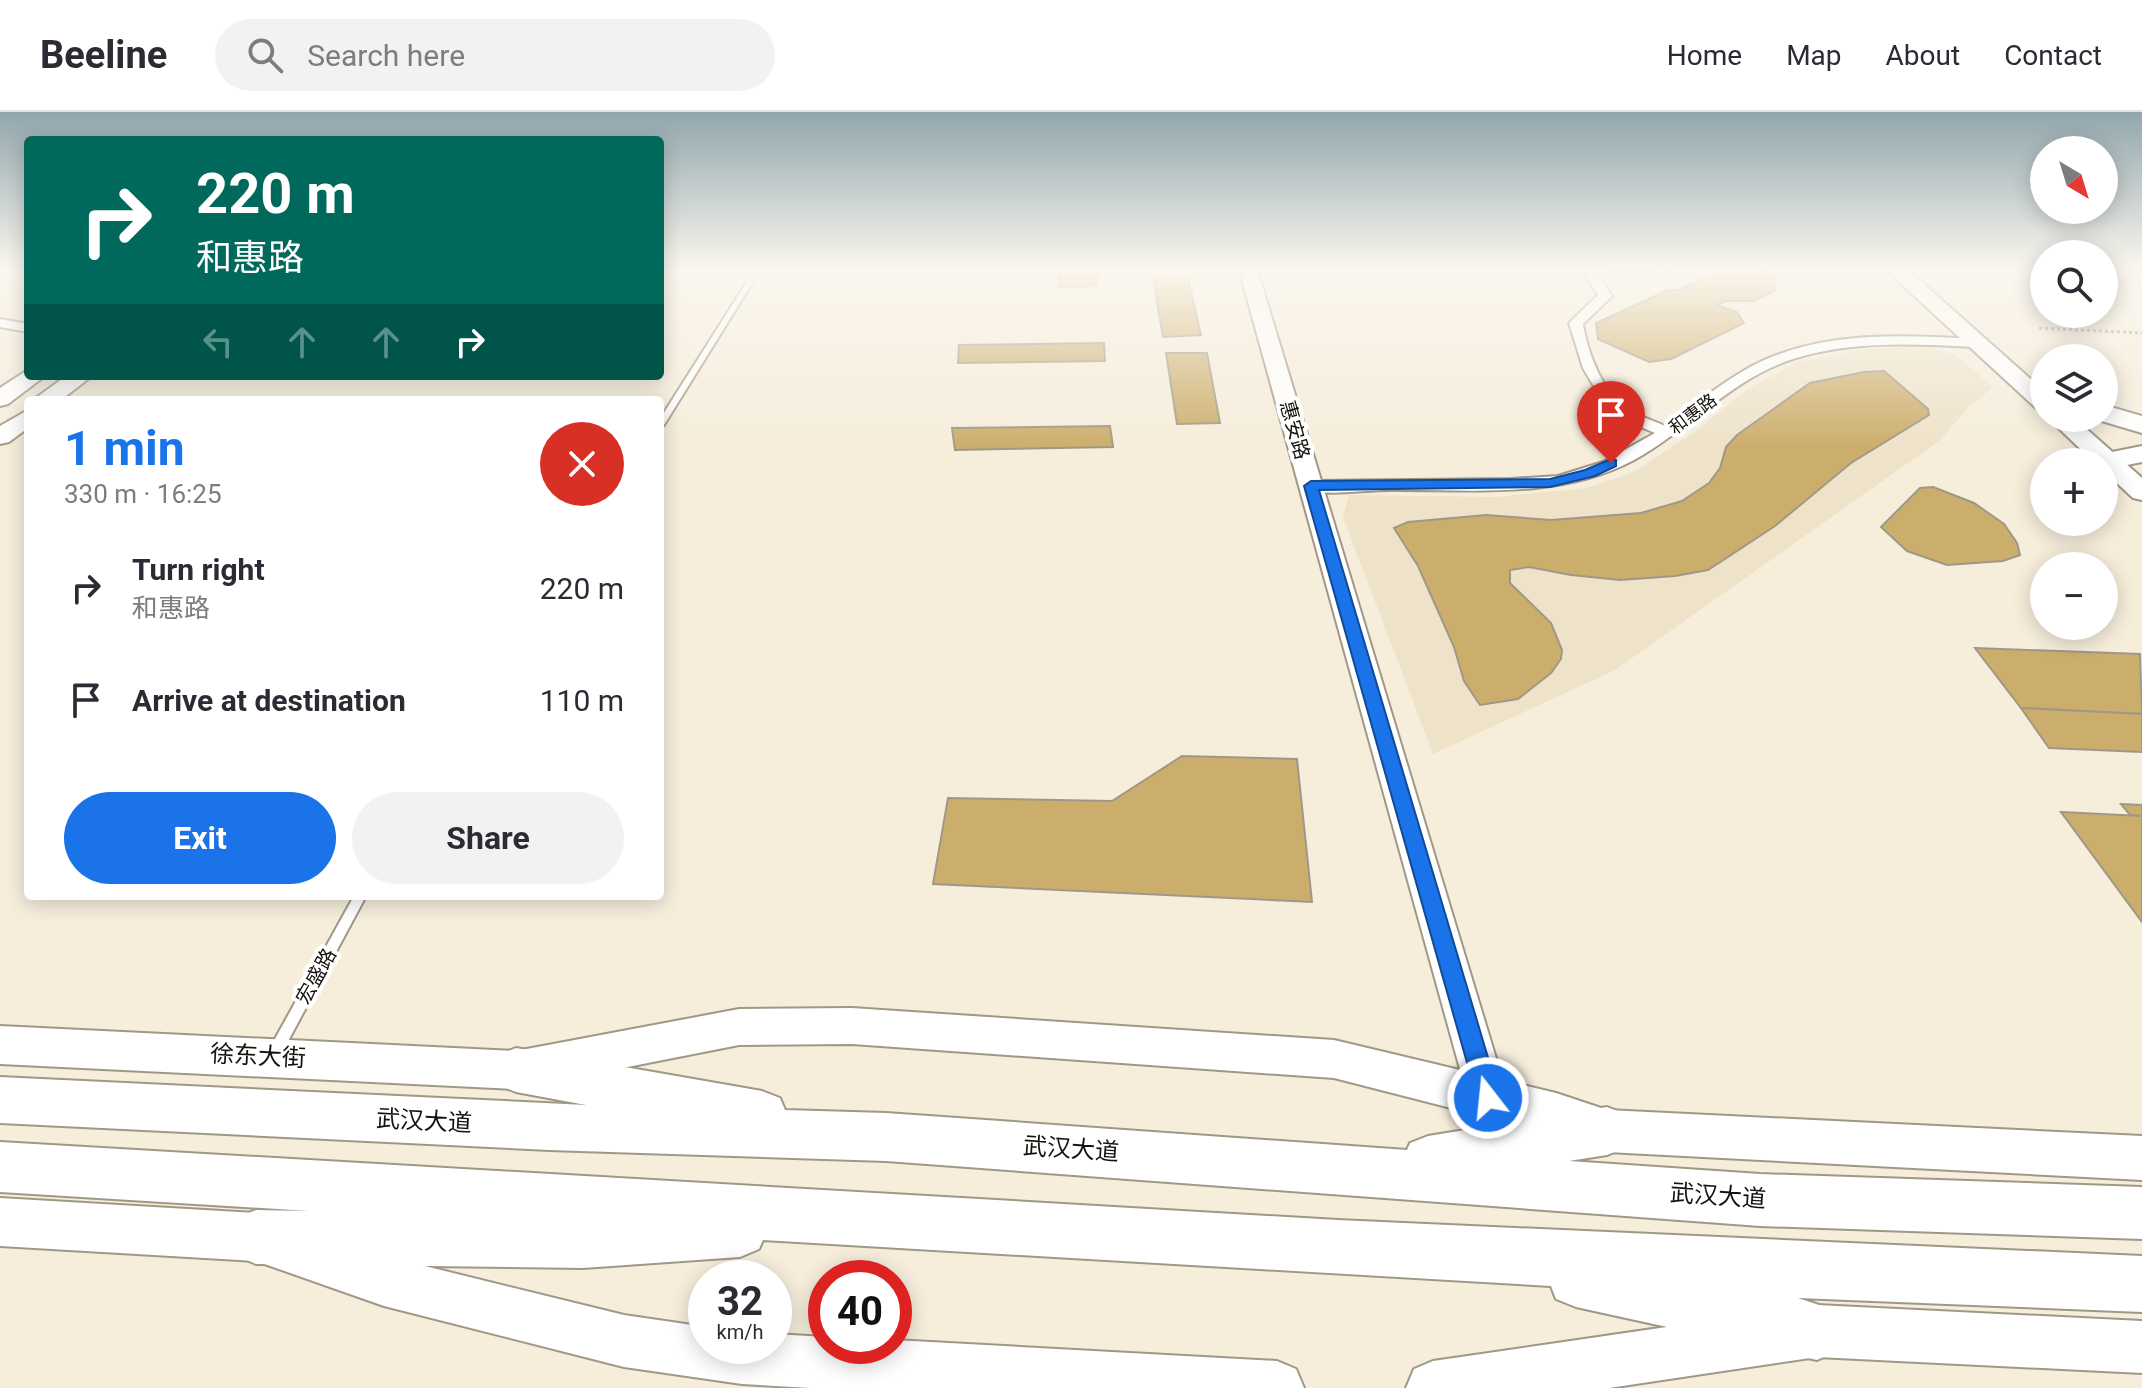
<!DOCTYPE html>
<html lang="en">
<head>
<meta charset="utf-8">
<style>
	:root { --surface:#fff; --page:#f2f2f3; --text:#2b2b33; --muted:#7c7c81; --line:#e1e1e2; --accent:#1a73e8 }
	body { margin:0; font-family:Roboto,"Noto Sans SC",sans-serif; background:var(--page); color:var(--text); height:100vh; display:flex; flex-direction:column; font-size:30px; white-space:nowrap }
	* { box-sizing:border-box; margin:0 }
	p { font-size:26px; color:var(--muted) }
	.icon { flex:none; width:44px; height:44px; fill:none; stroke:currentColor; stroke-width:2; stroke-linecap:round; stroke-linejoin:round }
	.map { position:relative; flex:1; overflow:hidden }
	.panel { position:absolute; left:24px; top:284px; width:640px; height:504px; display:flex; flex-direction:column; background:var(--surface); border-radius:8px; box-shadow:0 4px 20px #0003 }
	.panel>* { flex:none }
	.banner { position:absolute; left:24px; top:24px; width:640px; height:244px; border-radius:8px; box-shadow:0 4px 20px #0003; background:#00695c; color:#fff; overflow:hidden }
	.needle { width:52px; rotate:142deg }
	.fabs { position:absolute; left:2030px; top:24px; display:grid; gap:16px }
	.fabs a { display:grid; place-items:center; width:88px; height:88px; border-radius:50%; background:var(--surface); box-shadow:0 4px 20px #0003; font-size:40px }
	.speed { position:absolute; left:688px; top:1148px; display:flex; gap:16px; font-size:40px; font-weight:700; text-align:center }
	.speed>* { display:grid; place-content:center; width:104px; height:104px; border-radius:50%; background:var(--surface); box-shadow:0 4px 20px #0003; line-height:1 }
	.speed small { font-size:20px; font-weight:400 }
	.speed .limit { border:12px solid #d22; background:#fff; color:#111 }
	.pin { position:absolute; display:grid; place-items:center; width:68px; height:68px; color:#fff; margin:-82px -34px; border-radius:50% 50% 50% 0; rotate:-45deg; box-shadow:0 0 8px #0007 }
	.pin .icon { rotate:45deg }
	.me { position:absolute; width:88px; margin:-44px; rotate:344deg; stroke-linejoin:round; filter:drop-shadow(0 0 6px #0008) }
	.turn { display:flex; align-items:center; gap:28px; height:168px; padding:0 40px; font-size:36px }
	.turn .icon { width:104px; height:104px; stroke-width:2.5 }
	.turn b { display:block; font-size:56px; line-height:68px }
	.lanes { display:flex; align-items:center; height:76px; padding:0 40px; background:#0003; justify-content:center; gap:40px; direction:ltr }
	.lanes .off { opacity:.35 }
	.round { display:grid; place-items:center; flex:none; width:84px; height:84px; border-radius:42px; background:var(--page) }
	.summary { display:flex; align-items:center; justify-content:space-between; height:136px; padding:0 40px }
	h1 { font-size:48px; font-weight:700; line-height:60px; color:var(--accent) }
	.button { display:flex; gap:16px; margin-top:auto; padding:16px 40px }
	.button a { flex:1; height:92px; border-radius:48px; background:var(--accent); color:#fff; font-size:32px; font-weight:700; line-height:92px; text-align:center }
	.button a+a { background:var(--page); color:var(--text) }
	ul { padding:0; list-style:none }
	li { display:flex; align-items:center; gap:24px; height:112px; padding:0 40px }
	li div { flex:1 }
	li b { display:block; font-size:30px }
	li em { font-style:normal }
	header { display:flex; align-items:center; gap:48px; box-sizing:border-box; height:112px; padding:0 40px; background:var(--surface); border-bottom:2px solid var(--line) }
	header strong { font-size:38px }
	nav { display:flex; gap:44px; margin-inline-start:auto; font-size:28px }
	.search { width:560px; height:72px; background:var(--page); display:flex; align-items:center; gap:20px; box-sizing:border-box; padding:0 28px; border-radius:44px; color:var(--muted); font-size:30px }
	.map>svg:first-child { display:block }
	.built { fill:#eee2c9 }
	.building { fill:#ccae6c; stroke:#a09887; stroke-width:2 }
	.lines { fill:none; stroke-linecap:round; stroke-linejoin:round }
	.lane-casing { stroke:#a09887; stroke-width:4 }
	.street-casing { stroke:#a09887; stroke-width:4 }
	.secondary-casing { stroke:#a09887; stroke-width:4 }
	.primary-casing { stroke:#a09887; stroke-width:4 }
	.highway-casing { stroke:#a09887; stroke-width:4 }
	.path { stroke:#a39d8f; stroke-width:3; stroke-dasharray:3 3; stroke-linecap:butt }
	.lane { fill:#fff; fill-rule:evenodd }
	.street { fill:#fff; fill-rule:evenodd }
	.secondary { fill:#fff; fill-rule:evenodd }
	.primary { fill:#fff; fill-rule:evenodd }
	.highway { fill:#fff; fill-rule:evenodd }
	.route { fill:#1a73e8; stroke:#114b97; stroke-width:2 }
	.labels { text-anchor:middle; stroke-width:8; stroke-linejoin:round; paint-order:stroke }
	.far-street-label { font-size:18px; fill:#16130d; stroke:#fff }
	.street-label { font-size:20px; fill:#16130d; stroke:#fff }
	.near-street-label { font-size:24px; fill:#16130d; stroke:#fff }
</style>
</head>
<body>
<header>
<strong>Beeline</strong>
<div class="search"><svg class="icon" aria-label="search" viewBox="0 0 24 24"><circle cx="10" cy="10" r="6"/><path d="M15 15l6 6"/></svg>Search here</div>
<nav><a>Home</a><a>Map</a><a>About</a><a>Contact</a></nav>
</header>
<div class="map">
<svg width="2142" height="1276" viewBox="0 0 2142 1276">
	<rect width="100%" height="100%" fill="#f6eddb"/>
	<polygon class="built" points="1929,235 1955,243 1993,275 1968,296 1939,329 1615,558 1433,642 1343,405 1349,383 1496,385 1587,376 1634,360 1696,319 1746,278 1798,250 1870,236"/>
	<g class="building">
		<polygon points="1059,157 1096,157 1097,174 1059,175"/>
		<polygon points="1606,157 1679,157 1667,161 1618,160"/>
		<polygon points="1725,157 1758,157 1777,164 1774,179 1754,189 1727,189 1717,193 1737,200 1744,211 1671,247 1649,250 1598,227 1596,211 1668,178 1678,178"/>
		<polygon points="1153,166 1188,166 1201,223 1163,225"/>
		<polygon points="1104,231 1105,249 958,251 959,233"/>
		<polygon points="1166,241 1207,241 1220,311 1177,312"/>
		<polygon points="1884,259 1928,297 1929,303 1851,351 1775,414 1708,458 1675,464 1620,468 1571,463 1529,455 1510,458 1510,471 1551,511 1562,538 1561,547 1551,561 1518,587 1480,593 1464,569 1454,535 1418,454 1394,416 1408,410 1486,403 1551,408 1641,401 1682,389 1709,371 1720,356 1726,335 1737,323 1810,271 1864,260"/>
		<polygon points="1110,314 1113,335 955,338 952,316"/>
		<polygon points="1933,375 1974,391 2004,412 2017,431 2020,443 2003,449 1947,453 1907,439 1881,415 1920,376"/>
		<polygon points="1975,536 2140,542 2142,602 2021,596"/>
		<polygon points="2021,596 2142,602 2142,640 2049,636"/>
		<polygon points="1182,644 1297,647 1312,790 933,772 948,686 1112,689"/>
		<polygon points="2121,692 2142,693 2142,704 2130,703"/>
		<polygon points="2061,700 2142,704 2142,810"/>
	</g>
	<g class="lines">
		<g class="lane-casing">
			<g id="lane">
				<polygon points="755,157 761,157 664,313 660,315 660,307"/>
				<polygon points="354,784 366,784 280,944 275,946 270,944 268,940 270,936"/>
			</g>
		</g>
		<g class="street-casing">
			<g id="street">
				<path d="M1582 157H1594L1612 184 1583 212C1587 239 1602 279 1625 295 1637 304 1652 308 1665 314 1694 293 1721 271 1752 254 1820 218 1903 223 1977 227L1984 231 1977 235C1917 232 1855 228 1796 246 1733 265 1689 318 1634 348 1559 388 1471 377 1390 378 1363 378 1331 384 1305 378L1303 374 1305 370 1311 369 1511 367 1558 364 1603 350 1655 321 1622 307 1605 293 1583 256 1569 211 1598 183Z"/>
				<polygon points="0,207 28,212 28,220 0,215"/>
			</g>
		</g>
		<g class="secondary-casing">
			<polygon id="secondary" points="1239,157 1257,157 1508,986 1502,999 1488,1004 1474,999 1468,986"/>
		</g>
		<g class="primary-casing">
			<g id="primary">
				<polygon points="1885,157 1907,157 2044,279 2044,298 2036,296"/>
				<polygon points="26,259 28,264 45,264 8,292 0,294 0,276"/>
				<polygon points="66,264 92,264 61,288 33,288"/>
				<polygon points="28,298 28,316 9,330 0,332 0,314"/>
				<polygon points="2048,306 2074,306 2142,366 2142,388 2133,386 2104,359 2104,350 2094,350"/>
				<polygon points="852,896 1334,928 1556,981 1607,998 2142,1024 2142,1068 1607,1040 1556,1023 1334,966 852,932 739,933 516,977 0,952 0,914 516,939 739,897"/>
				<polygon points="0,1086 256,1101 384,1144 624,1203 706,1215 706,1234 774,1234 774,1222 826,1225 826,1234 894,1234 894,1228 1277,1249 1296,1257 1304,1276 810,1276 742,1272 624,1255 384,1194 256,1149 0,1134"/>
				<polygon points="1817,1193 2142,1209 2142,1261 1817,1245 1609,1276 1406,1276 1414,1257 1433,1249"/>
			</g>
		</g>
		<g class="highway-casing">
			<g id="highway">
				<polygon points="2104,293 2142,304 2142,321 2095,307 2104,306"/>
				<polygon points="2142,334 2142,350 2107,357 2104,357 2104,350 2093,349 2097,343"/>
				<polygon points="516,936 762,979 780,986 785,998 886,1001 1407,1038 1410,1031 1428,1024 1607,995 1625,1002 1632,1019 1625,1036 1607,1043 1569,1049 1760,1062 2142,1075 2142,1127 1760,1114 886,1049 549,1038 0,1011 0,965 586,993 516,980 499,973 492,958 499,943"/>
				<polygon points="0,1030 1338,1108 2142,1144 2142,1200 1798,1186 1837,1199 1846,1219 1837,1239 1817,1248 1576,1195 1556,1187 1551,1174 763,1128 759,1137 740,1145 583,1156 256,1152 237,1144 229,1125 237,1106 256,1098 309,1099 0,1080"/>
			</g>
		</g>
		<polyline class="path" points="2039,216 2142,221"/>
		<use href="#lane" class="lane"/>
		<use href="#street" class="street"/>
		<use href="#secondary" class="secondary"/>
		<use href="#primary" class="primary"/>
		<use href="#highway" class="highway"/>
	</g>
	<linearGradient id="sky" x2="0" y2="1"><stop stop-color="#91a6ac"/><stop offset="0.47" stop-color="#fbf7ef"/><stop offset="1" stop-color="#fbf7ef" stop-opacity="0"/></linearGradient>
	<rect width="2142" height="336" fill="url(#sky)"/>
	<polygon class="route" points="1611,347 1616,348 1616,354 1595,364 1550,375 1319,378 1500,986 1497,993 1488,996 1480,993 1477,986 1304,374 1311,369 1550,367 1585,358"/>
	<g class="labels">
		<g class="far-street-label">
			<text transform="translate(1693 302) rotate(-37)" y="6">和惠路</text>
		</g>
		<g class="street-label">
			<text transform="translate(1295 318) rotate(74)" y="7">惠安路</text>
			<text transform="translate(316 864) rotate(-61)" y="7">宏盛路</text>
		</g>
		<g class="near-street-label">
			<text transform="translate(258 944) rotate(3)" y="8">徐东大街</text>
			<text transform="translate(424 1009) rotate(3)" y="8">武汉大道</text>
			<text transform="translate(1071 1037) rotate(4)" y="8">武汉大道</text>
			<text transform="translate(1718 1084) rotate(4)" y="8">武汉大道</text>
		</g>
	</g>
</svg>
<div class="fabs">
<a><svg class="needle" viewBox="-14 -14 28 28"><path d="M0-13l5 13h-10z" fill="#e53935"/><path d="M0 13l5-13h-10z" fill="#7c7c81"/></svg></a>
<a><svg class="icon" aria-label="search" viewBox="0 0 24 24"><circle cx="10" cy="10" r="6"/><path d="M15 15l6 6"/></svg></a>
<a><svg class="icon" aria-label="layers" viewBox="0 0 24 24"><path d="M12 4l9 5-9 5-9-5zM3 14l9 5 9-5"/></svg></a>
<a>+</a>
<a>−</a>
</div>
<div class="speed"><div>32<small>km/h</small></div><div class="limit">40</div></div>
<div class="pin" style="left:1611px;top:351px;background:#d93025"><svg class="icon" aria-label="arrive" viewBox="0 0 24 24"><path d="M6 21V4h12l-3 4 3 4H6"/></svg></div>
<svg class="me" style="left:1488px;top:986px" viewBox="-20 -20 40 40"><circle r="17" fill="#1a73e8" stroke="#fff" stroke-width="3"/><path d="M0-11L8 9 0 5-8 9z" fill="#fff"/></svg>
<div class="banner">
<div class="turn"><svg class="icon" aria-label="right" viewBox="0 0 24 24"><path d="M7 20v-9h11M14 6l5 5-5 5"/></svg><div><b>220 m</b>和惠路</div></div>
<div class="lanes"><svg class="icon off" aria-label="left" viewBox="0 0 24 24"><path d="M17 20v-9H6M10 6l-5 5 5 5"/></svg><svg class="icon off" aria-label="ahead" viewBox="0 0 24 24"><path d="M12 20V5M6 11l6-6 6 6"/></svg><svg class="icon off" aria-label="ahead" viewBox="0 0 24 24"><path d="M12 20V5M6 11l6-6 6 6"/></svg><svg class="icon" aria-label="right" viewBox="0 0 24 24"><path d="M7 20v-9h11M14 6l5 5-5 5"/></svg></div>
</div>
<section class="panel">
<div class="summary"><div><h1>1 min</h1><p>330 m · 16:25</p></div><a class="round" style="background:#d93025;color:#fff"><svg class="icon" aria-label="close" viewBox="0 0 24 24"><path d="M6 6l12 12M18 6L6 18"/></svg></a></div>
<ul>
<li><svg class="icon" aria-label="right" viewBox="0 0 24 24"><path d="M7 20v-9h11M14 6l5 5-5 5"/></svg><div><b>Turn right</b><p>和惠路</p></div><em>220 m</em></li>
<li><svg class="icon" aria-label="arrive" viewBox="0 0 24 24"><path d="M6 21V4h12l-3 4 3 4H6"/></svg><div><b>Arrive at destination</b></div><em>110 m</em></li>
</ul>
<div class="button"><a>Exit</a><a>Share</a></div>
</section>
</div>
</body>
</html>
